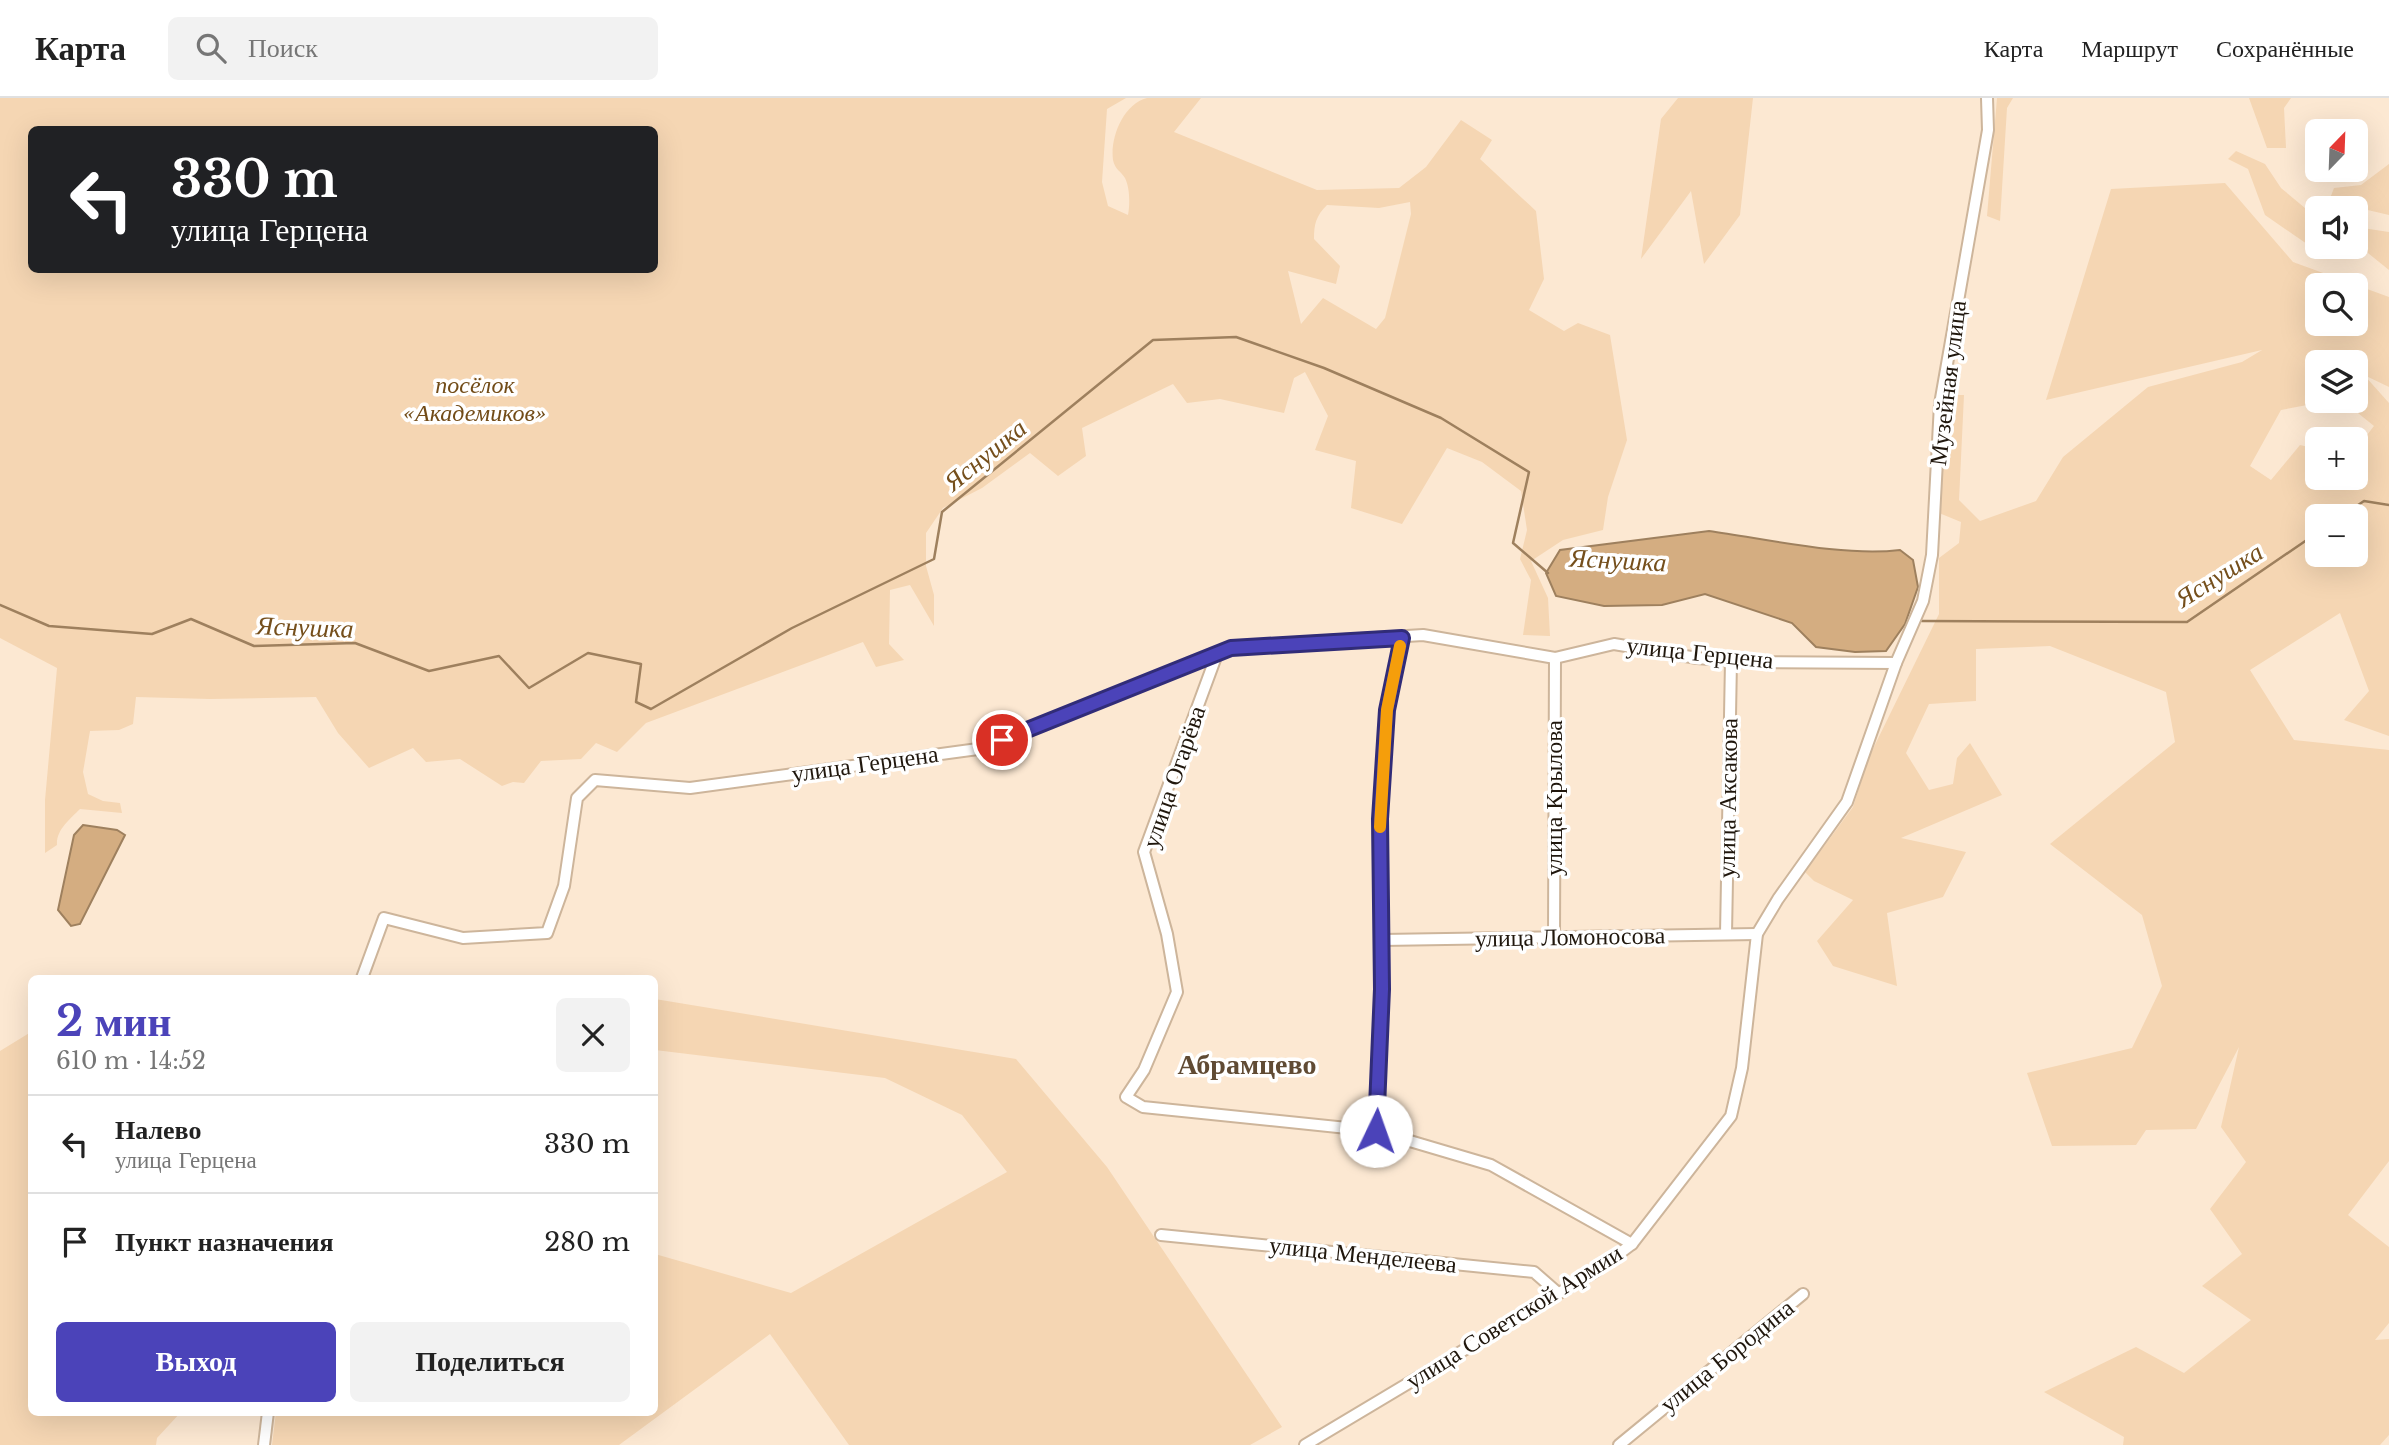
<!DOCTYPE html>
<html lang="ru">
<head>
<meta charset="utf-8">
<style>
	:root { --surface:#fff; --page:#f2f2f2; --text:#222; --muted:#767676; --line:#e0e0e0; --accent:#4b43b9 }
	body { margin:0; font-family:"Libre Baskerville",serif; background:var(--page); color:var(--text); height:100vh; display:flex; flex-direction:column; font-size:26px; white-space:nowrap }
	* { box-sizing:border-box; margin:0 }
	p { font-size:23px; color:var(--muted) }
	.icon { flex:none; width:38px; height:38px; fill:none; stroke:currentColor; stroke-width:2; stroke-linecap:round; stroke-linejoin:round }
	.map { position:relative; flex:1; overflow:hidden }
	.drawer { position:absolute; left:28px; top:877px; width:630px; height:441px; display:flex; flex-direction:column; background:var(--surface); border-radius:10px; box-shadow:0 7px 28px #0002 }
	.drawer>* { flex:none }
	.guide { position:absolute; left:28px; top:28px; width:630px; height:147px; border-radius:10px; box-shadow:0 7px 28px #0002; background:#202124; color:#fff; overflow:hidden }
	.needle { width:46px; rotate:23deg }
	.tools { position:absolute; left:2305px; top:21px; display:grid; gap:14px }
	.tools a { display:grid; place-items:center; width:63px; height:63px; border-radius:10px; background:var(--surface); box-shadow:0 7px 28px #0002; font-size:35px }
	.pin { position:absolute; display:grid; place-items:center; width:60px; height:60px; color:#fff; margin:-30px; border:4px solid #fff; border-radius:50%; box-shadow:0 2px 7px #0007 }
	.me { position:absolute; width:77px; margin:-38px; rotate:3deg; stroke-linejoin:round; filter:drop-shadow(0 0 5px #0008) }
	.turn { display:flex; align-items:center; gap:24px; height:147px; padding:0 28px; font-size:32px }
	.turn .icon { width:91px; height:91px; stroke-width:2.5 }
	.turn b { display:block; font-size:49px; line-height:60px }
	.round { display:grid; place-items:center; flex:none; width:74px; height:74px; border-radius:10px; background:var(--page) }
	.headline { display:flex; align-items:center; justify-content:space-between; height:119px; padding:0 28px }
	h1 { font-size:42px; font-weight:800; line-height:52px; color:var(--accent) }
	.cta { display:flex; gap:14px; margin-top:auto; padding:14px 28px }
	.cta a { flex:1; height:80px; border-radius:10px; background:var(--accent); color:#fff; font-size:28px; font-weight:800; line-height:80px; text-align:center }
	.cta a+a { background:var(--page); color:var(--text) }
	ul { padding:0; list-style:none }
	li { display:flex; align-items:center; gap:21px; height:98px; padding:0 28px; border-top:2px solid var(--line) }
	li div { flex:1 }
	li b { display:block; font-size:26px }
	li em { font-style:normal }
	header { display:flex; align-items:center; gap:42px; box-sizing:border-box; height:98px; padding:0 35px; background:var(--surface); border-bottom:2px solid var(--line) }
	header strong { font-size:33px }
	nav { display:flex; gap:38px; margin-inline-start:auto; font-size:24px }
	.search { width:490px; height:63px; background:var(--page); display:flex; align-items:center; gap:18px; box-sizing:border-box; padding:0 24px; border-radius:10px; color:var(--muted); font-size:26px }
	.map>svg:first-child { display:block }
	.green { fill:#f5d6b3; fill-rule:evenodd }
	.water { fill:#d4ad81; stroke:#9e805e; stroke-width:2 }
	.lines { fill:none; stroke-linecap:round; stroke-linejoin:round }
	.stream { stroke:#9e805e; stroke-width:2.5 }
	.minor-casing { stroke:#cdb59b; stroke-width:14 }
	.minor { stroke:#fff; stroke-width:10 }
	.route-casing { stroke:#312c78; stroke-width:18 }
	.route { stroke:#4b43b9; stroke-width:12 }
	.slow { stroke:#f59e0b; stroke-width:12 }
	.labels { text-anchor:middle; stroke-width:7; stroke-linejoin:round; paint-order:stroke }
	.street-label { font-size:24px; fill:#20170d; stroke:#fff }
	.park-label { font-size:24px; font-style:italic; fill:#724c18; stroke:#fff }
	.water-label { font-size:26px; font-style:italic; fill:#754f1c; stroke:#fff }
	.quarter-label { font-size:28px; font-weight:bold; fill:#604b34; stroke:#fff }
</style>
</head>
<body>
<header>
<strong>Карта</strong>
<div class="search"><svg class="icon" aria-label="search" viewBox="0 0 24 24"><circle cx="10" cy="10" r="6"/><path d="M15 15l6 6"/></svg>Поиск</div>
<nav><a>Карта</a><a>Маршрут</a><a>Сохранённые</a></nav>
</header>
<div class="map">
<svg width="2389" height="1347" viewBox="0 0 2389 1347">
	<rect width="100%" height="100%" fill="#fce8d2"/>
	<g class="green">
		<path d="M0 0H1126L1107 11 1102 84 1108 108 1128 117C1130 107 1130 90 1125 80 1121 73 1115 72 1113 62 1110 40 1123 6 1147 0 1159 0 1188 0 1201 0L1174 34 1317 92 1399 90 1426 69 1461 22 1492 42 1480 61 1536 113 1544 181 1529 212 1564 233 1578 225 1610 237 1627 342 1608 399 1603 432 1563 442 1531 463 1548 500 1550 538 1523 537 1531 482 1520 461 1527 432 1521 393 1482 364 1447 350 1402 426 1351 410 1356 363 1315 352 1328 318 1305 274 1294 280 1284 315 1220 301 1187 305 1173 286 1082 330 1086 358 1058 378 1030 355 982 390 943 410 926 435V468L934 497V528L910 487 890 492 889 546 904 562 876 569 863 544 646 625 617 654 596 645 581 661 541 663 524 685 513 684 502 688 460 661 426 664 413 650 369 670 338 635 316 599 210 601 136 599 133 626 119 632 90 633 83 674 88 696 103 703 120 705 122 715 80 711C70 721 56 732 57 747L45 755V702L57 570 0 540ZM32 32H654V172H32ZM1410 104 1411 116 1385 220 1376 231 1323 200 1301 226 1288 173 1336 186 1340 168 1314 141C1314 126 1316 118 1327 107L1379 110Z"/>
		<polygon points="1678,0 1753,0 1740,117 1704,166 1691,93 1641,161 1661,21"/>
		<polygon points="1997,0 2013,0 2007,10 2000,123 1987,118"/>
		<polygon points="2249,0 2291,0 2284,10 2286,50 2267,50"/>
		<polygon points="2236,53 2265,66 2281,90 2317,120 2317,147 2307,146 2265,117 2248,71 2228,61"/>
		<polygon points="2389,66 2389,117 2329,103 2334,90 2361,87"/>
		<path d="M2225 85 2293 164 2389 199V289L2364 277 2389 305V638L2344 622 2369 593 2340 515 2250 572 2294 642 2389 652V1063L2348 1117 2389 1149V1225L2375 1242 2389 1241V1337L2380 1347H2123L2124 1339 2044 1294 2136 1249 2184 1275 2251 1222 2202 1188 2242 1156 2210 1111 2246 1064 2221 1029 2239 949 2196 1031 2146 1032 2136 1047 2052 1048 2027 975 2132 950 2162 888 2142 817 2050 746 2175 644 2166 594 2050 548 1976 551V603L1929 606 1906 655 1929 692 1953 686 1957 660 1970 645 2002 697 1901 740 1966 754 1943 799 1887 815 1897 888 1833 868 1817 843 1853 802 1814 783 1805 774 1853 709 1869 659 1939 516V460L1959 445 1961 424 1939 415 1949 297H1964L1959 402 1980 423 2036 403 2063 359 2148 289 2242 264 2262 252 2046 302 2111 91ZM2317 187H2356V226H2317ZM2317 264H2356V303H2343L2374 328 2356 351V380H2317V351L2300 347 2271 382 2250 368 2281 312 2328 303H2317ZM2317 418H2356V457H2317Z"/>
		<polygon points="2356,129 2389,134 2389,172 2363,151 2334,149 2356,149"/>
		<polygon points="655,901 1016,961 1107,1069 1282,1329 1250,1347 849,1347 770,1236 619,1347 272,1347 276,1314 654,1314 655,1156 791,1195 1007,1074 962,1017 885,980 655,952"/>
		<polygon points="31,934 32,1314 181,1314 157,1340 156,1347 0,1347 0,953"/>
	</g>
	<g class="water">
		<path d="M1709 433C1767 441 1844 459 1900 452L1913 462 1918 489 1905 526 1886 553 1855 554 1816 549 1792 525 1705 496 1662 507 1604 508 1556 498 1546 475 1560 452Z"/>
		<polygon points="83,727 117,732 125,737 80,826 71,828 58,812 74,737"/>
	</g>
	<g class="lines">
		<g class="stream">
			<polyline points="2342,418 2364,403 2389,407"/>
			<polyline points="0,507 49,528 152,536 191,521 254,548 355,545 429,573 499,558 529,590 588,555 641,566 636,604 651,611 792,530 934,461 942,414 1153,242 1236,239 1324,270 1441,320 1529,374 1513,445 1548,475"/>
			<polyline points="1922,523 2187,524 2317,435"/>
		</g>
		<g class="minor-casing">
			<g id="minor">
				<polyline points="1217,556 1144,754 1167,836 1177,894 1144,972 1126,999 1143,1009 1376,1033 1491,1067 1632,1146"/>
				<polyline points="1726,836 1731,563"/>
				<polyline points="1554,839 1555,560"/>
				<polyline points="1382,842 1757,836"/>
				<polyline points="362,880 384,820 463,840 547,835 564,788 577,700 595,682 690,690 978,651 1231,549 1423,537 1555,560 1614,546 1697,560 1748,564 1896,565"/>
				<polyline points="1376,1033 1382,891 1379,721 1387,612 1402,540"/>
				<polyline points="1161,1137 1534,1174 1558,1195"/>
				<polyline points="264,1347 268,1314"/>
				<polyline points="1305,1347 1596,1173 1632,1146 1731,1018 1742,970 1757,836 1778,801 1847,704 1896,565 1923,503 1932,457 1940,306 1988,32 1987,0"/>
				<polyline points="1619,1347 1803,1196"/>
			</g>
		</g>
		<use href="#minor" class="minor"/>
	</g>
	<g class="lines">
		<g class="route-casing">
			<polyline id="route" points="1002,642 1231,550 1402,540 1387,612 1380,721 1382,891 1376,1033"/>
		</g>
		<use href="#route" class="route"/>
		<polyline class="slow" points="1380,729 1387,612 1400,548"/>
	</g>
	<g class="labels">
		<g class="street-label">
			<text transform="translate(1948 285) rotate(-83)" y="8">Музейная улица</text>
			<text transform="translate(1700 555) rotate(6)" y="8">улица Герцена</text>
			<text transform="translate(865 666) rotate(-8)" y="8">улица Герцена</text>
			<text transform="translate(1174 679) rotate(-71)" y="8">улица Огарёва</text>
			<text transform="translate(1554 700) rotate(-90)" y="8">улица Крылова</text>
			<text transform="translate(1728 700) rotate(-89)" y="8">улица Аксакова</text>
			<text transform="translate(1570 839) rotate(-1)" y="8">улица Ломоносова</text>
			<text transform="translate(1363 1157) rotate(6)" y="8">улица Менделеева</text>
			<text transform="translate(1514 1219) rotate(-32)" y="8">улица Советской Армии</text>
			<text transform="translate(1727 1258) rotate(-39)" y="8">улица Бородина</text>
		</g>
		<g class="park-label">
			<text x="475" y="295">посёлок<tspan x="475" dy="28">«Академиков»</tspan></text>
		</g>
		<g class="water-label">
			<text transform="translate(985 357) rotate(-39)" y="9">Яснушка</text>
			<text transform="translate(1618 462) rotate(3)" y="9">Яснушка</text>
			<text transform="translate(2219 477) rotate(-32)" y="9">Яснушка</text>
			<text transform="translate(305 529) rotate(2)" y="9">Яснушка</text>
		</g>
		<g class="quarter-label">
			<text x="1247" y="976">Абрамцево</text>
		</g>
	</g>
</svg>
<div class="tools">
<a><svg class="needle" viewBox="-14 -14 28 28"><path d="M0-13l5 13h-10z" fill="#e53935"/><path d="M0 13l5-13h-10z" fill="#767676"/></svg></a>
<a><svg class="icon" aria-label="sound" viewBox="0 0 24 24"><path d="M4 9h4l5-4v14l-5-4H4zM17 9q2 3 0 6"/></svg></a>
<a><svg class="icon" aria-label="search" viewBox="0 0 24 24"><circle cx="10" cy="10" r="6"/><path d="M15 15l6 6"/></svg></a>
<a><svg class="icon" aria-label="layers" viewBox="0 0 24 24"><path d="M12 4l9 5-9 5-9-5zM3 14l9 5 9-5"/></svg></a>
<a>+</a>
<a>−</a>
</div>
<div class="pin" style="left:1002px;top:642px;background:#d93025"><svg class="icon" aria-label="arrive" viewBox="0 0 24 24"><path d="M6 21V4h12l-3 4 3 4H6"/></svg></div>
<svg class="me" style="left:1376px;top:1033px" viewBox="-20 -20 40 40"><circle r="19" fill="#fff"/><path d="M0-13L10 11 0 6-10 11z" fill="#4b43b9"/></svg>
<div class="guide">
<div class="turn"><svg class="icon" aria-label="left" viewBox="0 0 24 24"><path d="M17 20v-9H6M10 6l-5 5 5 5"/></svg><div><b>330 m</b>улица Герцена</div></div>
</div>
<section class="drawer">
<div class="headline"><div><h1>2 мин</h1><p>610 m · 14:52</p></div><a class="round"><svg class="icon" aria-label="close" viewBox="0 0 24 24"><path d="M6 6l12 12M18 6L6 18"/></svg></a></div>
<ul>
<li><svg class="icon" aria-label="left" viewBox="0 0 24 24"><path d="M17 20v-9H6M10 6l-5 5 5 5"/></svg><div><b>Налево</b><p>улица Герцена</p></div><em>330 m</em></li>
<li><svg class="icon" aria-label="arrive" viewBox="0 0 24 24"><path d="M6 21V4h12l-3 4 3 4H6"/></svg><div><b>Пункт назначения</b></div><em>280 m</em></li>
</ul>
<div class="cta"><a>Выход</a><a>Поделиться</a></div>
</section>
</div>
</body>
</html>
